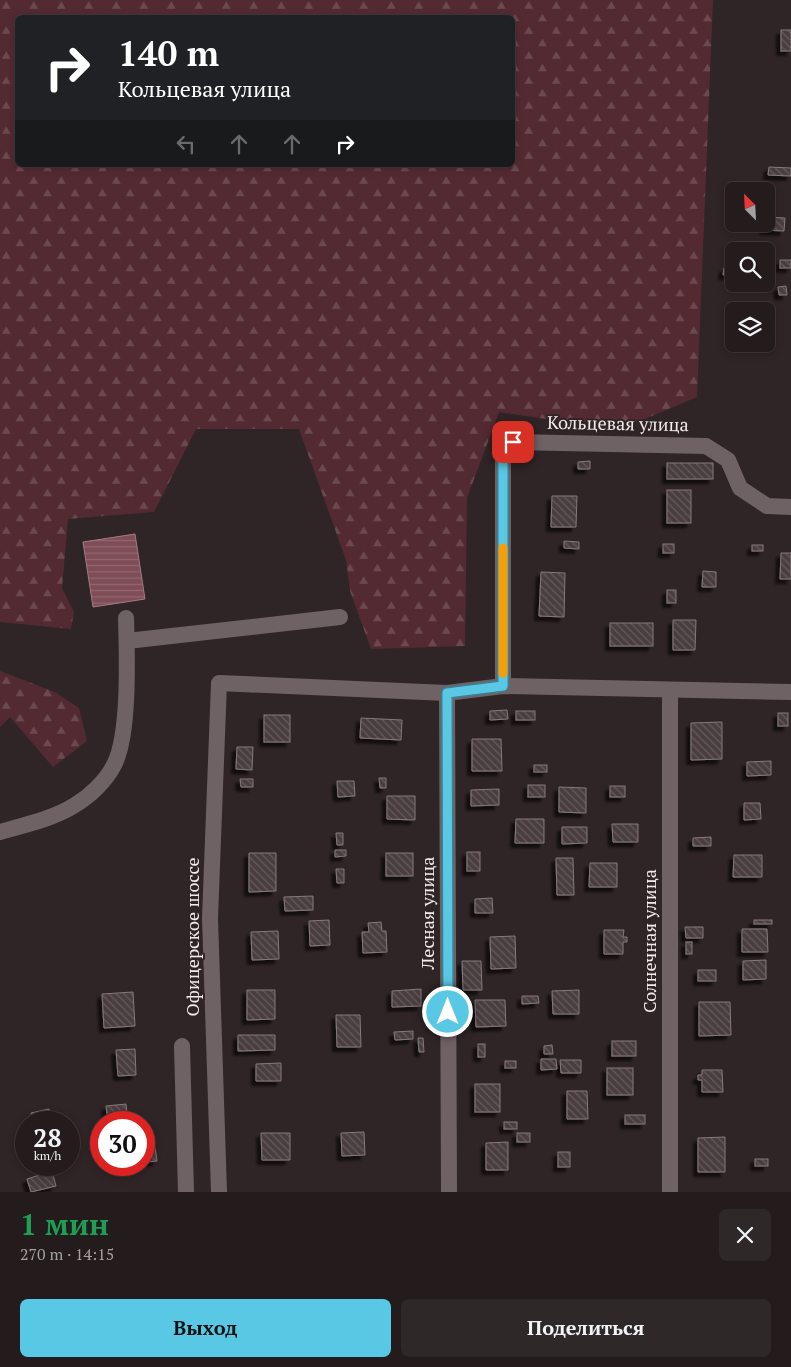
<!DOCTYPE html>
<html lang="ru">
<head>
<meta charset="utf-8">
<style>
	:root { --surface:#231b1c; --page:#2f2829; --text:#f1f3f6; --muted:#a3a1a3; --line:#40393b; --accent:#59c8e5 }
	body { margin:0; font-family:"PT Serif",serif; background:var(--page); color:var(--text); height:100vh; display:flex; flex-direction:column; font-size:19px; white-space:nowrap }
	* { box-sizing:border-box; margin:0 }
	p { font-size:16px; color:var(--muted) }
	.icon { flex:none; width:28px; height:28px; fill:none; stroke:currentColor; stroke-width:2; stroke-linecap:round; stroke-linejoin:round }
	.map { position:relative; height:1192px; overflow:hidden }
	.side { display:flex; flex-direction:column; background:var(--surface); flex:1 }
	.side>* { flex:none }
	.guide { position:absolute; left:15px; top:15px; width:500px; height:152px; border-radius:8px; box-shadow:0 2px 8px #0003,0 0 0 1px var(--line); background:#202124; color:#fff; overflow:hidden }
	.needle { width:32px; rotate:336deg }
	.buttons { position:absolute; left:725px; top:182px; display:grid; gap:10px }
	.buttons a { display:grid; place-items:center; width:50px; height:50px; border-radius:8px; background:var(--surface); box-shadow:0 2px 8px #0003,0 0 0 1px var(--line); font-size:25px }
	.speed { position:absolute; left:15px; top:1111px; display:flex; gap:10px; font-size:25px; font-weight:700; text-align:center }
	.speed>* { display:grid; place-content:center; width:65px; height:65px; border-radius:50%; background:var(--surface); box-shadow:0 2px 8px #0003,0 0 0 1px var(--line); line-height:1 }
	.speed small { font-size:12px; font-weight:400 }
	.speed .limit { border:8px solid #d22; background:#fff; color:#111 }
	.pin { position:absolute; display:grid; place-items:center; width:42px; height:42px; color:#fff; margin:-21px; border-radius:10px; box-shadow:0 2px 8px #0006 }
	.me { position:absolute; width:55px; margin:-28px; rotate:0deg; stroke-linejoin:round; filter:drop-shadow(0 0 4px #0008) }
	.turn { display:flex; align-items:center; gap:18px; height:105px; padding:0 20px; font-size:22px }
	.turn .icon { width:65px; height:65px; stroke-width:2.5 }
	.turn b { display:block; font-size:35px; line-height:42px }
	.lanes { display:flex; align-items:center; height:48px; padding:0 20px; background:#0003; justify-content:center; gap:25px; direction:ltr }
	.lanes .off { opacity:.35 }
	.round { display:grid; place-items:center; flex:none; width:52px; height:52px; border-radius:8px; background:var(--page) }
	.headline { display:flex; align-items:center; justify-content:space-between; height:85px; padding:0 20px }
	h1 { font-size:30px; font-weight:800; line-height:38px; color:#1e9e55 }
	.action { display:flex; gap:10px; margin-top:auto; padding:10px 20px }
	.action a { flex:1; height:58px; border-radius:8px; background:var(--accent); color:#111; font-size:20px; font-weight:800; line-height:58px; text-align:center }
	.action a+a { background:var(--page); color:var(--text) }
	.map>svg:first-child { display:block }
	.forest { fill:url(#forest-firs); fill-rule:evenodd }
	.water { fill:url(#water-rules); stroke:#a27c84 }
	.building { fill:url(#building-back-hatch); stroke:#86797b; filter:url(#shadow) }
	.lines { fill:none; stroke-linecap:round; stroke-linejoin:round }
	.minor { stroke:#6f6264; stroke-width:16 }
	.route-casing { stroke:#3a8295; stroke-width:12 }
	.route { stroke:#59c8e5; stroke-width:9 }
	.slow { stroke:#f59e0b; stroke-width:9 }
	.labels { text-anchor:middle; stroke-width:4; stroke-linejoin:round; paint-order:stroke }
	.street-label { font-size:18px; fill:#f3ebec; stroke:#2f2426 }
</style>
</head>
<body>
<div class="map">
<svg width="791" height="1192" viewBox="0 0 791 1192">
	<defs>
		<pattern id="forest-firs" width="22" height="20" patternUnits="userSpaceOnUse" patternTransform="scale(1.25)"><rect width="22" height="20" fill="#532a32"/><path d="M5 1l3.5 6h-7zM16 11l3.5 6h-7z" fill="#6c4950"/></pattern>
		<pattern id="water-rules" width="6" height="5" patternUnits="userSpaceOnUse" patternTransform="scale(1.25)"><rect width="6" height="5" fill="#7f4d57"/><path d="M0 2.5h6" fill="none" stroke="#92676f"/></pattern>
		<pattern id="building-back-hatch" width="6" height="6" patternUnits="userSpaceOnUse" patternTransform="scale(1.25)"><rect width="6" height="6" fill="#493e40"/><path d="M-1 5l2 2M0 0l6 6M5-1l2 2" fill="none" stroke="#645a5c"/></pattern>
		<filter id="shadow"><feDropShadow dx="-4.5" dy="4.5" stdDeviation="1" flood-color="#0009"/></filter>
	</defs>
	<rect width="100%" height="100%" fill="#2f2426"/>
	<g class="forest">
		<path d="M0 0H713L697 397 619 430 499 412 467 498 465 646 371 649 350 591 346 560 299 429H196L154 512 68 519 62 588 74 612 71 629 0 622ZM18 18H512V165H18Z"/>
		<polygon points="0,671 55,692 79,708 87,741 53,767 10,717 0,727"/>
	</g>
	<polygon class="water" points="135,534 145,599 93,607 83,542"/>
	<g class="building">
		<rect x="781" y="30" width="10" height="21"/>
		<polygon points="769,167 791,168 791,176 768,175"/>
		<polygon points="766,217 785,218 784,231 764,230"/>
		<rect x="780" y="260" width="11" height="8"/>
		<polygon points="724,268 734,268 734,275 723,275"/>
		<polygon points="786,286 787,295 779,295 778,287"/>
		<polygon points="590,461 590,469 578,469 578,462"/>
		<rect x="667" y="463" width="46" height="16"/>
		<rect x="667" y="490" width="24" height="33"/>
		<polygon points="552,496 577,496 576,527 551,527"/>
		<polygon points="564,541 579,542 579,549 564,548"/>
		<rect x="663" y="544" width="11" height="9"/>
		<rect x="752" y="545" width="11" height="6"/>
		<polygon points="781,553 791,553 791,579 780,579"/>
		<polygon points="703,571 716,572 716,587 702,587"/>
		<polygon points="541,572 565,573 564,617 539,616"/>
		<rect x="667" y="590" width="9" height="13"/>
		<polygon points="673,620 696,620 695,650 673,650"/>
		<rect x="610" y="623" width="43" height="23"/>
		<polygon points="507,710 508,719 490,720 490,711"/>
		<rect x="516" y="711" width="19" height="9"/>
		<rect x="778" y="713" width="10" height="13"/>
		<rect x="264" y="715" width="26" height="27"/>
		<polygon points="361,718 402,720 401,740 360,738"/>
		<polygon points="722,722 722,759 691,760 691,723"/>
		<polygon points="472,739 501,739 502,771 472,771"/>
		<polygon points="237,747 253,747 252,770 236,769"/>
		<polygon points="771,761 771,775 747,776 747,762"/>
		<rect x="534" y="765" width="13" height="7"/>
		<polygon points="379,778 386,778 386,788 380,788"/>
		<polygon points="240,779 253,779 253,787 241,787"/>
		<polygon points="337,781 354,781 355,796 338,797"/>
		<rect x="528" y="785" width="17" height="12"/>
		<rect x="610" y="786" width="15" height="11"/>
		<polygon points="559,787 586,788 586,813 559,812"/>
		<polygon points="499,789 499,805 471,806 471,790"/>
		<polygon points="387,796 415,796 415,820 387,819"/>
		<polygon points="744,803 760,803 761,819 744,820"/>
		<polygon points="516,819 544,819 544,843 515,843"/>
		<polygon points="612,824 638,824 638,842 613,842"/>
		<polygon points="562,827 587,827 587,843 562,844"/>
		<polygon points="336,833 343,833 343,845 337,845"/>
		<polygon points="711,837 711,846 693,846 693,838"/>
		<polygon points="335,850 346,850 346,856 335,857"/>
		<rect x="467" y="852" width="13" height="19"/>
		<polygon points="249,853 276,853 276,891 249,892"/>
		<rect x="386" y="853" width="27" height="23"/>
		<polygon points="734,855 762,855 762,877 733,877"/>
		<polygon points="556,858 573,858 574,895 557,895"/>
		<polygon points="590,863 617,863 617,887 589,887"/>
		<polygon points="336,869 344,869 344,883 337,883"/>
		<polygon points="313,896 313,910 285,911 284,897"/>
		<polygon points="492,898 493,913 475,913 475,899"/>
		<polygon points="329,920 330,945 310,946 309,921"/>
		<rect x="754" y="920" width="18" height="4"/>
		<polygon points="381,922 382,931 386,931 387,952 363,953 362,932 369,932 368,923"/>
		<polygon points="685,927 703,927 703,938 686,938"/>
		<polygon points="742,929 767,929 768,952 742,952"/>
		<polygon points="604,930 624,930 623,937 627,937 627,942 623,942 623,954 604,954"/>
		<polygon points="278,931 279,959 252,960 251,932"/>
		<polygon points="515,936 516,968 491,969 490,937"/>
		<rect x="686" y="942" width="6" height="12"/>
		<polygon points="766,960 766,979 743,980 743,961"/>
		<polygon points="462,961 481,961 482,990 463,990"/>
		<rect x="698" y="970" width="18" height="11"/>
		<polygon points="421,989 421,1006 392,1007 392,991"/>
		<polygon points="247,990 275,990 275,1019 247,1020"/>
		<polygon points="579,990 579,1014 553,1014 552,991"/>
		<polygon points="133,992 135,1026 104,1028 102,994"/>
		<polygon points="522,996 538,996 539,1003 522,1004"/>
		<polygon points="475,1000 505,1000 506,1026 476,1027"/>
		<polygon points="699,1002 730,1002 731,1035 699,1036"/>
		<polygon points="336,1015 360,1015 361,1047 337,1047"/>
		<polygon points="413,1031 413,1039 395,1040 394,1032"/>
		<polygon points="238,1035 275,1035 275,1050 238,1051"/>
		<polygon points="418,1038 423,1038 424,1052 419,1052"/>
		<rect x="612" y="1041" width="24" height="15"/>
		<rect x="478" y="1044" width="7" height="13"/>
		<polygon points="552,1045 553,1054 544,1054 544,1046"/>
		<polygon points="135,1049 136,1075 118,1076 116,1050"/>
		<polygon points="541,1059 556,1059 557,1069 541,1070"/>
		<polygon points="560,1060 581,1060 581,1073 561,1073"/>
		<rect x="505" y="1061" width="11" height="7"/>
		<polygon points="281,1063 281,1081 256,1081 256,1064"/>
		<rect x="607" y="1068" width="26" height="27"/>
		<polygon points="702,1070 722,1070 723,1092 702,1092 702,1080 698,1080 698,1075 702,1075"/>
		<rect x="475" y="1084" width="25" height="28"/>
		<polygon points="567,1091 587,1091 588,1119 567,1119"/>
		<polygon points="126,1104 128,1122 108,1122 106,1106"/>
		<polygon points="49,1109 51,1122 33,1122 31,1113"/>
		<rect x="625" y="1115" width="20" height="9"/>
		<rect x="504" y="1122" width="13" height="7"/>
		<polygon points="364,1132 365,1155 342,1156 341,1133"/>
		<polygon points="261,1133 290,1133 290,1160 262,1160"/>
		<rect x="517" y="1133" width="13" height="9"/>
		<polygon points="725,1137 725,1172 698,1172 698,1138"/>
		<polygon points="508,1142 508,1170 486,1170 486,1143"/>
		<polygon points="155,1147 157,1161 147,1162 145,1149"/>
		<rect x="558" y="1152" width="12" height="15"/>
		<rect x="755" y="1159" width="13" height="7"/>
		<polygon points="52,1171 56,1186 31,1192 27,1179"/>
	</g>
	<g class="lines">
		<g class="minor">
			<polyline points="127,641 340,617"/>
			<polyline points="503,686 503,455 513,442 706,446 728,460 740,488 767,506 791,507"/>
			<polyline points="447,693 449,1192"/>
			<path d="M0 832C24 825 53 819 75 805 90 796 106 781 114 765 130 735 127 653 126 618"/>
			<polyline points="182,1046 186,1192"/>
			<polyline points="219,1192 210,918 219,683 447,693 503,686 791,692"/>
			<polyline points="670,1192 670,690"/>
		</g>
	</g>
	<g class="lines">
		<g class="route-casing">
			<polyline id="route" points="448,1012 447,693 503,686 503,455 513,442"/>
		</g>
		<use href="#route" class="route"/>
		<polyline class="slow" points="503,673 503,548"/>
	</g>
	<g class="labels">
		<g class="street-label">
			<text transform="translate(618 424) rotate(1)" y="6">Кольцевая улица</text>
			<text transform="translate(428 913) rotate(-90)" y="6">Лесная улица</text>
			<text transform="translate(193 937) rotate(-90)" y="6">Офицерское шоссе</text>
			<text transform="translate(650 941) rotate(-90)" y="6">Солнечная улица</text>
		</g>
	</g>
</svg>
<div class="buttons">
<a><svg class="needle" viewBox="-14 -14 28 28"><path d="M0-13l5 13h-10z" fill="#e53935"/><path d="M0 13l5-13h-10z" fill="#a3a1a3"/></svg></a>
<a><svg class="icon" aria-label="search" viewBox="0 0 24 24"><circle cx="10" cy="10" r="6"/><path d="M15 15l6 6"/></svg></a>
<a><svg class="icon" aria-label="layers" viewBox="0 0 24 24"><path d="M12 4l9 5-9 5-9-5zM3 14l9 5 9-5"/></svg></a>
</div>
<div class="speed"><div>28<small>km/h</small></div><div class="limit">30</div></div>
<div class="pin" style="left:513px;top:442px;background:#d93025"><svg class="icon" aria-label="arrive" viewBox="0 0 24 24"><path d="M6 21V4h12l-3 4 3 4H6"/></svg></div>
<svg class="me" style="left:448px;top:1012px" viewBox="-20 -20 40 40"><circle r="17" fill="#59c8e5" stroke="#fff" stroke-width="3"/><path d="M0-11L8 9 0 5-8 9z" fill="#fff"/></svg>
<div class="guide">
<div class="turn"><svg class="icon" aria-label="right" viewBox="0 0 24 24"><path d="M7 20v-9h11M14 6l5 5-5 5"/></svg><div><b>140 m</b>Кольцевая улица</div></div>
<div class="lanes"><svg class="icon off" aria-label="left" viewBox="0 0 24 24"><path d="M17 20v-9H6M10 6l-5 5 5 5"/></svg><svg class="icon off" aria-label="ahead" viewBox="0 0 24 24"><path d="M12 20V5M6 11l6-6 6 6"/></svg><svg class="icon off" aria-label="ahead" viewBox="0 0 24 24"><path d="M12 20V5M6 11l6-6 6 6"/></svg><svg class="icon" aria-label="right" viewBox="0 0 24 24"><path d="M7 20v-9h11M14 6l5 5-5 5"/></svg></div>
</div>
</div>
<section class="side">
<div class="headline"><div><h1>1 мин</h1><p>270 m · 14:15</p></div><a class="round"><svg class="icon" aria-label="close" viewBox="0 0 24 24"><path d="M6 6l12 12M18 6L6 18"/></svg></a></div>
<div class="action"><a>Выход</a><a>Поделиться</a></div>
</section>
</body>
</html>
